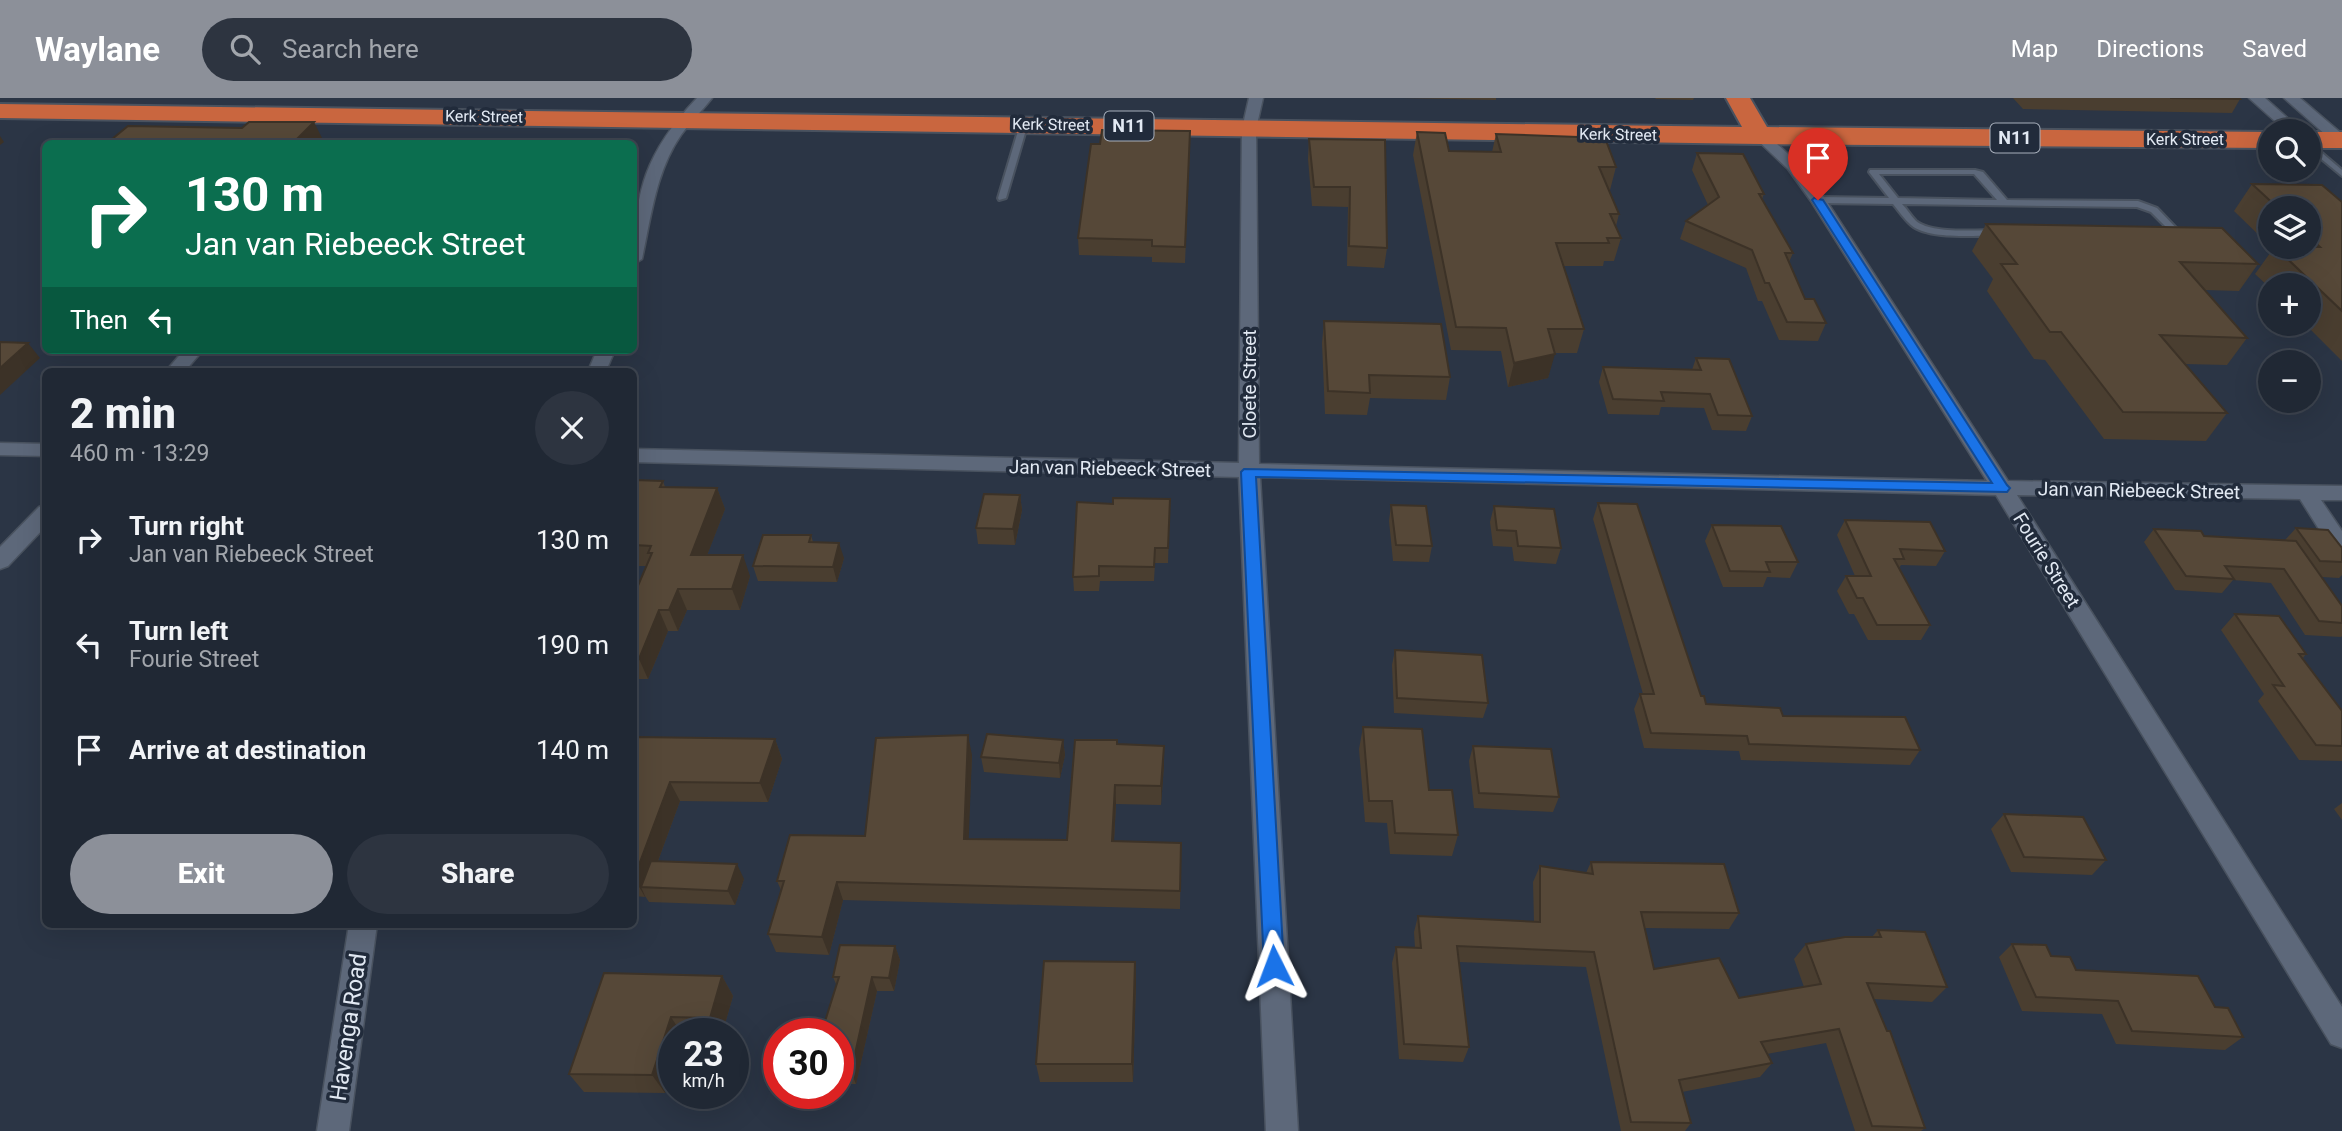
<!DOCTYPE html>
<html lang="en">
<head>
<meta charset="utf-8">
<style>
	:root { --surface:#202834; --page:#2d3440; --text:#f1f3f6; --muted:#a2a6ac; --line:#3d444f; --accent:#8c9099 }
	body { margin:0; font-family:Roboto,sans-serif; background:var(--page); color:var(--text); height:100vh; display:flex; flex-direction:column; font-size:26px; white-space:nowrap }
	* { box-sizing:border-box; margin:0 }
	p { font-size:23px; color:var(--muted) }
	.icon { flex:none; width:38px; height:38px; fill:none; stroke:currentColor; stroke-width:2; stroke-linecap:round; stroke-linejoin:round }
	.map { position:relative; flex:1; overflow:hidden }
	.details { position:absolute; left:42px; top:270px; width:595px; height:560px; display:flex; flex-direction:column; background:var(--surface); border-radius:10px; box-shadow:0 7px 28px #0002,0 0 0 2px var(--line) }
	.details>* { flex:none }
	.hud { position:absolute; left:42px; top:42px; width:595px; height:214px; border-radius:10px; box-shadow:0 7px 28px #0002,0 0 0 2px var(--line); background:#0b6e4f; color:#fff; overflow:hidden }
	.controls { position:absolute; left:2258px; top:21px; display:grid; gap:14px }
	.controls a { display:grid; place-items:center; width:63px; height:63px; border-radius:50%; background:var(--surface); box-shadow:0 7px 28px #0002,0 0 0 2px var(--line); font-size:35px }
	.speed { position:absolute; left:658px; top:920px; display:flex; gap:14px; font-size:35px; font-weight:700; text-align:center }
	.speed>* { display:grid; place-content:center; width:91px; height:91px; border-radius:50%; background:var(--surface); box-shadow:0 7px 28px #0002,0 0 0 2px var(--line); line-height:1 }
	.speed small { font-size:18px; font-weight:400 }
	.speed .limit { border:10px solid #d22; background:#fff; color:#111 }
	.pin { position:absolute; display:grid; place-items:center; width:60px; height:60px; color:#fff; margin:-72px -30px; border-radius:50% 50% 50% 0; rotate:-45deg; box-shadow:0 0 7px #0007 }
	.pin .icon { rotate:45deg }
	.me { position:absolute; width:77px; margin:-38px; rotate:357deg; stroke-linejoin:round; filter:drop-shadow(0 0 5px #0008) }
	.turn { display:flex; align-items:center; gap:24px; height:147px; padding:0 28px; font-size:32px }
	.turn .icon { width:91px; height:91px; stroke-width:2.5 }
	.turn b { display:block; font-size:49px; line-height:60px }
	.then { display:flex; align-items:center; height:66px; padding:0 28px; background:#0003; gap:14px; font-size:26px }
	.round { display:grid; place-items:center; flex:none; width:74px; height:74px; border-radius:37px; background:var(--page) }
	.summary { display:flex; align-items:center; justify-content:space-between; height:119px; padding:0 28px }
	h1 { font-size:42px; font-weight:800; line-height:52px }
	.primary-button { display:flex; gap:14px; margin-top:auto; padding:14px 28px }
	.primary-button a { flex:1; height:80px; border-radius:42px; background:var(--accent); color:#fff; font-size:28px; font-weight:800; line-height:80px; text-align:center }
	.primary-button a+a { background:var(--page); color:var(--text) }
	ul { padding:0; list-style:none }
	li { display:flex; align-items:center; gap:21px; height:105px; padding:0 28px }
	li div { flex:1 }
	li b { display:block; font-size:26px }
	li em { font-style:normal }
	header { display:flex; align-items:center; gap:42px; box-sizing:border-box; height:98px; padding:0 35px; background:var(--accent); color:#fff }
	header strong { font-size:33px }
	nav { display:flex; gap:38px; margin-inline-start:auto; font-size:24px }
	.search { width:490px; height:63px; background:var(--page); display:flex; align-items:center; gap:18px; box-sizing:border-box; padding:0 24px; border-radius:38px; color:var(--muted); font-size:26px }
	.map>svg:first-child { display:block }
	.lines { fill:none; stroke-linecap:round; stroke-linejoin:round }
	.service-casing { stroke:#49525f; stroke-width:4 }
	.minor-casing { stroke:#49525f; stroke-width:3 }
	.trunk-casing { stroke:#49525f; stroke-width:4 }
	.service { fill:#5d687a; fill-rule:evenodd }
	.minor { fill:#5d687a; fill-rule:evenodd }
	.trunk { fill:#c9663f; fill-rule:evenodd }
	.wall { fill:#4a3e30 }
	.shaded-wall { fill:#3c3227 }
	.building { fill:#564838; stroke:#3c3227; stroke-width:2 }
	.route { fill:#1a73e8; stroke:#114b97; stroke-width:2 }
	.labels { text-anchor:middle; stroke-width:7; stroke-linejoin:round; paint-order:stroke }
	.far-street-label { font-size:16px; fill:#e2e9f3; stroke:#212b3b }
	.shield { fill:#212b3b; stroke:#a8b0bc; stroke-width:2 }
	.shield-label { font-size:18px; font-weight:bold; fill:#e2e9f3 }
	.street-label { font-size:19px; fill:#e2e9f3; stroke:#212b3b }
	.near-street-label { font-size:23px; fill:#e2e9f3; stroke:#212b3b }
</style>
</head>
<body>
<header>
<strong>Waylane</strong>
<div class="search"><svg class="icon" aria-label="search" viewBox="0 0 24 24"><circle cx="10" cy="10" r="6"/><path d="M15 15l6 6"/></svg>Search here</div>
<nav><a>Map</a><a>Directions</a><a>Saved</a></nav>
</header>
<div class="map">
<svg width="2342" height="1033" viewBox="0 0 2342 1033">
	<rect width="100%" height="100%" fill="#2b3545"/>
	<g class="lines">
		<g class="service-casing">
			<g id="service">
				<polygon points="1021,23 1028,25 1006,100 999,102 998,100"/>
				<polygon points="2308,43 2342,72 2342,78 2308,50"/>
				<path d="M1870 72H1975L1983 74 2007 102 2138 103 2157 110 2179 133 2170 138H2164V134L2169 132 2151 114 2137 109 1902 106C1907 111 1911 118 1916 123 1932 136 1977 132 1998 132L2002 135 1998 138C1975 137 1928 142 1911 127 1904 121 1899 113 1893 106L1818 105 1814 102 1818 99 1889 100 1869 74ZM1879 76H1974L1997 102 1898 100Z"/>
			</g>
		</g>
		<g class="minor-casing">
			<g id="minor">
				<path d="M697 0H712C702 13 690 24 681 37 656 73 651 119 642 161L634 166C634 93 646 54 697 0Z"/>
				<polygon points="1249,0 1263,0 1256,31 1259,366 1987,383 1811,103 1788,71 1753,38 1760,34 1765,35 1798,65 1824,99 2008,383 2342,388 2342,402 2321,402 2342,433 2342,458 2334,455 2300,401 2017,397 2342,909 2342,950 2331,946 1996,397 1260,379 1298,1033 1266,1033 1239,379 634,364 634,351 1239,365 1242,31"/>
				<polygon points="2249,0 2265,0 2302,33 2286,33"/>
				<polygon points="2284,0 2300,0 2342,36 2342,47 2336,46"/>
				<polygon points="184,252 203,252 185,273 166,273"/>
				<polygon points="597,252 615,252 606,273 588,273"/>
				<polygon points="0,345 46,346 46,358 0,357"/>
				<polygon points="46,407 46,428 8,468 0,471 0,449 39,409"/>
				<polygon points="349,826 377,826 349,1033 317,1033"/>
			</g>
		</g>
		<g class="trunk-casing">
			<g id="trunk">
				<polygon points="1726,0 1750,0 1767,29 2270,34 2270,50 1760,46 0,20 0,6 1742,29"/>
				<rect x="2308" y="34" width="34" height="16"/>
			</g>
		</g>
		<use href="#service" class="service"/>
		<use href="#minor" class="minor"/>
		<use href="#trunk" class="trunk"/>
	</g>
	<g class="wall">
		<polygon points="1402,0 1496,0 1496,2"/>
		<polygon points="1655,0 1694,0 1693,2 1656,1"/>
		<polygon points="2013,0 2239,0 2240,1 2232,15 2023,11"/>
		<polygon points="1417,34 1449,53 1492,54 1496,36 1616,69 1610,92 1608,92 1619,116 1616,128 1621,140 1614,163 1604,163 1603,168 1563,168 1584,231 1577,255 1554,255 1548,280 1508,289 1501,253 1451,252 1413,57"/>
		<polygon points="1309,41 1385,42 1387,150 1384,170 1347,168 1348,109 1312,108 1308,61"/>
		<polygon points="1190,48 1185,165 1152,164 1152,159 1079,157 1078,140"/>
		<polygon points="1697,55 1764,96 1762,101 1793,155 1789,164 1805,201 1826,225 1818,243 1779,242 1762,203 1758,203 1746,170 1680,141 1686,123 1708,107 1692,72"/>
		<polygon points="2252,86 2342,104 2342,263 2305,226 2308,226 2308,187 2270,187 2270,190 2255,176 2273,151 2271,149 2308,149 2308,110 2270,110 2270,148 2234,113"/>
		<polygon points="1986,126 2258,166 2239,193 2205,192 2247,240 2227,267 2184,266 2227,315 2206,343 2104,341 2045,262 2034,261 1987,193 1993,181 1972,153"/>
		<polygon points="1324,223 1450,279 1446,302 1370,300 1367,317 1325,316 1322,245"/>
		<polygon points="1696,260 1752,318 1746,333 1712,332 1704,310 1661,309 1659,317 1608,316 1599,284 1603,269 1692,272"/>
		<polygon points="634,382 663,383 665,389 717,390 725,411 707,457 750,478 740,512 687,512 678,533 668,533 648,581 634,581 634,497 646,468 634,468"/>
		<polygon points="1020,397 1022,412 1015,447 978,446 976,430"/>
		<polygon points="1170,401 1168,465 1155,465 1154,483 1100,483 1099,493 1074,493 1073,479 1113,406"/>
		<polygon points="1598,405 1701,598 1706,606 1783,618 1920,652 1910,667 1741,662 1739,653 1644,650 1634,611 1640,596 1643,596 1593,421"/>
		<polygon points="1391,407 1432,448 1429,464 1393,463 1389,423"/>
		<polygon points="1494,408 1561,450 1556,466 1514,463 1512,449 1493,448 1490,424"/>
		<polygon points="1845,422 1945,453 1936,468 1901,467 1899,470 1930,527 1921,542 1868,542 1854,516 1849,516 1837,493 1846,478 1855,478 1837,437"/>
		<polygon points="1712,427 1798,464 1790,480 1767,479 1763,489 1723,489 1705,443"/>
		<polygon points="2296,430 2342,450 2342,477 2339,480 2322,479 2342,508 2342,538 2341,539 2305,537 2271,485 2233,482 2222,495 2175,492 2144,444 2154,431 2204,438 2285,442"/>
		<polygon points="811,437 813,444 844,460 837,484 758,483 753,468"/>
		<polygon points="2235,516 2306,556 2303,560 2342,613 2342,663 2299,662 2258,603 2264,596 2221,532"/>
		<polygon points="1395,552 1488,605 1483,620 1394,615 1392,567"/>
		<polygon points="1363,629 1429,692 1458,737 1452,758 1390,756 1387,725 1365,724 1359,651"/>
		<polygon points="634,639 775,641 782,661 768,704 680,703 658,763 744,781 735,807 649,804 645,798 645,799 634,798"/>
		<polygon points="1063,642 1065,657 1060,680 984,674 981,659"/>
		<polygon points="1118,646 1164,648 1164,667 1161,707 1116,706 1114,743 1181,745 1180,811 843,802 829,857 776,854 768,836 781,792 777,783 865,738 972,657 968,741 1067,742"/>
		<polygon points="1473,648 1559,699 1553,714 1474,710 1469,663"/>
		<polygon points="2342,705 2342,722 2334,711"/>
		<polygon points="2004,716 2106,762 2092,777 2011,774 1991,731"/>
		<polygon points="1591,764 1739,815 1729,831 1645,830 1654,871 1739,900 1804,889 1794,861 1806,846 1872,839 1878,832 1947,889 1932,904 1874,901 1925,1030 1921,1033 1855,1033 1826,945 1767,956 1772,965 1760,979 1682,994 1691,1025 1685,1033 1621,1033 1586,869 1459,864 1469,949 1463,964 1399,961 1392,865 1396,849 1415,850 1414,834 1418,818 1534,824 1533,784 1540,768 1586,775"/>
		<polygon points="2012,846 2051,858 2076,872 2215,909 2243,939 2225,952 2116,946 2102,916 2022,913 1999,859"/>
		<polygon points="895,848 900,862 894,893 877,893 856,986 845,986 843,991 838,990 838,936 836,886 833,879"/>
		<polygon points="1135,864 1136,884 1133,984 1040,984 1036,966"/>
		<polygon points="722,878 733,898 722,936 674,936 674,967 665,995 584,994 569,976"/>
	</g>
	<g class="shaded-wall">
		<polygon points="314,24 323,42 319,46 292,46"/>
		<polygon points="0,38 4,44 0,47"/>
		<polygon points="28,245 40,260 0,297 0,270"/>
		<polygon points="1555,256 1548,280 1508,289 1514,265"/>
		<polygon points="717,390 725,411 699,478 691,457"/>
		<polygon points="1020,397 1022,412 1015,447 1013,431"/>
		<polygon points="839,445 844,460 837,484 833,469"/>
		<polygon points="743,457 750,478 740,512 732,491"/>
		<polygon points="678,491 687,512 678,533 669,512"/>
		<polygon points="659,512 668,533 648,581 639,561"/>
		<polygon points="968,637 972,657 968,759 964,741"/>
		<polygon points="775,641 782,661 768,704 760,685"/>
		<polygon points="1063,642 1065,657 1060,680 1059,665"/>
		<polygon points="1164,648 1164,667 1161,707 1161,688"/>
		<polygon points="670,684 680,703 648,790 641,789 645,798 645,799 634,780"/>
		<polygon points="1115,687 1116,706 1113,761 1112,743"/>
		<polygon points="737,766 744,781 735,807 728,793"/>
		<polygon points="837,784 843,802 829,857 822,839"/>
		<polygon points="895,848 900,862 894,893 889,880"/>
		<polygon points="1135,864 1136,884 1133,984 1132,966"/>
		<polygon points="722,878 733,898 722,936 720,936 710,920"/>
		<polygon points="872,879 877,893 856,986 851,974"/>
		<polygon points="671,919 682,936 674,936 674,967 665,995 652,977"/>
		<polygon points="839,973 845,986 843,991 838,980"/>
	</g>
	<g class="building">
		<polygon points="2170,0 2239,0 2240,1"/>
		<polygon points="249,24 314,24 292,46 106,46 128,28 242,30"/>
		<polygon points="1102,32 1190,33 1185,149 1152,148 1152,142 1078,140 1091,46 1100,46"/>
		<polygon points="1417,34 1445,35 1449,53 1501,54 1496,36 1605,40 1616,69 1599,69 1619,116 1610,116 1621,140 1607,140 1609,145 1556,145 1584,231 1548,231 1555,256 1514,265 1506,230 1456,229"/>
		<polygon points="1309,41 1385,42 1387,150 1349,148 1350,89 1314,89"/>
		<polygon points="1697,55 1743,56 1764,96 1759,96 1793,155 1785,155 1805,201 1814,201 1826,225 1787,224 1769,185 1765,185 1752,152 1686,123 1719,99"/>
		<polygon points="2252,86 2322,87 2342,104 2342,213 2275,149 2320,149 2308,138 2308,110 2278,110"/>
		<polygon points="1986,126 2222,130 2258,166 2180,164 2247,240 2160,237 2227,315 2123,314 2061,234 2050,234 2001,166 2017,166"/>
		<polygon points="1324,223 1441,226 1450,279 1369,277 1370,295 1328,293"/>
		<polygon points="0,244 28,245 0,270"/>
		<polygon points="1696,260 1729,261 1752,318 1718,317 1710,296 1661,294 1664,303 1613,301 1603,269 1701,272"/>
		<polygon points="634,382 663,383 660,389 717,390 691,457 743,457 732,491 678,491 669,512 659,512 639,561 634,561 634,497 652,455 648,455 651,448 634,447"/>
		<polygon points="984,396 1020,397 1013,431 976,430"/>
		<polygon points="1113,400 1170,401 1168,450 1155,450 1154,469 1099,468 1099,478 1073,479 1077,404 1113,406"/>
		<polygon points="1598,405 1637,406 1701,598 1704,598 1706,606 1780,610 1783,618 1905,619 1920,652 1749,646 1747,638 1651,635 1640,596 1654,596"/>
		<polygon points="1391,407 1426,408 1432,448 1396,447"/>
		<polygon points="1494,408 1554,411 1561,450 1518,448 1516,433 1497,432"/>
		<polygon points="1845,422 1930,424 1945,453 1900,451 1904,461 1894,461 1930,527 1877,527 1863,500 1857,500 1846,478 1871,478"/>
		<polygon points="1712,427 1781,428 1798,464 1766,464 1770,474 1730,473"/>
		<polygon points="2296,430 2328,432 2342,450 2342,464 2320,463"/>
		<polygon points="2154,431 2201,433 2204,438 2296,443 2342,508 2342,525 2319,523 2284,471 2225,468 2234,481 2186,478"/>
		<polygon points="763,437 811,437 809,444 839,445 833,469 753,468"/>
		<polygon points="2235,516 2279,518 2306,556 2299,556 2342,613 2342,648 2316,647 2273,587 2284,588"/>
		<polygon points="1395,552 1482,557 1488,605 1397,600"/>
		<polygon points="1363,629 1422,631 1429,692 1452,692 1458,737 1395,735 1392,703 1369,703"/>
		<polygon points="987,636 1063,642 1059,665 981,659"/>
		<polygon points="968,637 964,741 1067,742 1075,642 1117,642 1117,646 1164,648 1161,688 1115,687 1112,743 1181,745 1180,793 837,784 822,839 768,836 784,783 777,783 790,737 865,738 876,640"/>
		<polygon points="634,639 775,641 760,685 670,684 634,780"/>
		<polygon points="1473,648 1551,651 1559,699 1479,695"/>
		<polygon points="2004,716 2083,719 2106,762 2024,759"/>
		<polygon points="651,763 737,766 728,793 641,789"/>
		<polygon points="1591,764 1724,766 1739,815 1641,814 1654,871 1719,860 1739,900 1821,886 1806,846 1845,839 1881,839 1878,832 1925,834 1947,889 1867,885 1887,933 1890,933 1925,1030 1872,1028 1839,931 1761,944 1772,965 1679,982 1691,1025 1631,1024 1594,854 1457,848 1469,949 1404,946 1396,849 1421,850 1418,818 1540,824 1540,768 1593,776"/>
		<polygon points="2012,846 2046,847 2051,858 2070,859 2076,872 2198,878 2215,909 2228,910 2243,939 2132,933 2118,903 2036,899"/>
		<polygon points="840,847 895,848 889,880 872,879 851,974 839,973 838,975 838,936 821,936 839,879 833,879"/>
		<polygon points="1044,863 1135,864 1132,966 1036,966"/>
		<polygon points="604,875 722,878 710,920 671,919 652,977 569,976"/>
	</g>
	<polygon class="route" points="1814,100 1823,102 2007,387 2010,390 2007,394 1256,379 1284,868 1281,875 1274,877 1267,875 1264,868 1241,374 1244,371 1992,385 1812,102"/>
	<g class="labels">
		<g class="far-street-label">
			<text transform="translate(484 18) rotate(1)" y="6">Kerk Street</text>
			<text transform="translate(1051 26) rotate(1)" y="6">Kerk Street</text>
			<text transform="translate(1618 36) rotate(1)" y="6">Kerk Street</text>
			<text x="2185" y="47">Kerk Street</text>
		</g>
		<g class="shield">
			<rect x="1104.5" y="13.5" width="49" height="29" rx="5"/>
			<rect x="1990.5" y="25.5" width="49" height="29" rx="5"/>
		</g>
		<g class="shield-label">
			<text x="1129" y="34">N11</text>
			<text x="2015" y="46">N11</text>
		</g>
		<g class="street-label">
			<text transform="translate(1249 286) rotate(-90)" y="7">Cloete Street</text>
			<text transform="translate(1110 370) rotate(1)" y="7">Jan van Riebeeck Street</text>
			<text transform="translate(2139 392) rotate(1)" y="7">Jan van Riebeeck Street</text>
			<text transform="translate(2047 462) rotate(58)" y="7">Fourie Street</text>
		</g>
		<g class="near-street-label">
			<text transform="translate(348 929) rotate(-82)" y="8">Havenga Road</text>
		</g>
	</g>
</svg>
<div class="controls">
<a><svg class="icon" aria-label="search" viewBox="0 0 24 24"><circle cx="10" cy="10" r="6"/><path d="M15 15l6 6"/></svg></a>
<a><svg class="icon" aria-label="layers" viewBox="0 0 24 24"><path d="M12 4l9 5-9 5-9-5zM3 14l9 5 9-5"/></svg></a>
<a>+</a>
<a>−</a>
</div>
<div class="speed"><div>23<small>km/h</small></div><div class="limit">30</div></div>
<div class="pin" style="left:1818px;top:102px;background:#d93025"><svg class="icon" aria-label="arrive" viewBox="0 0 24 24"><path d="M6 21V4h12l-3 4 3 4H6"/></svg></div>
<svg class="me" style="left:1274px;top:868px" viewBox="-20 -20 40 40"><path d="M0-17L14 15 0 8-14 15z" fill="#1a73e8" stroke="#fff" stroke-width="4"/></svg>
<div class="hud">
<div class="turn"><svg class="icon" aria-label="right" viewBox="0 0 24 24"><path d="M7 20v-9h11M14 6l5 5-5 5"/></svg><div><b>130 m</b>Jan van Riebeeck Street</div></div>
<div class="then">Then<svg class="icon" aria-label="left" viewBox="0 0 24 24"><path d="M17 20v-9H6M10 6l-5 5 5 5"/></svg></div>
</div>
<section class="details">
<div class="summary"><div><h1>2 min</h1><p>460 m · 13:29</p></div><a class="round"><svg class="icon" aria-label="close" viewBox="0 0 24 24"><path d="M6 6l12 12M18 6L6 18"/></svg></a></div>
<ul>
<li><svg class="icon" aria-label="right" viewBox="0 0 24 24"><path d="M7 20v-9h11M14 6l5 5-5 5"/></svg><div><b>Turn right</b><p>Jan van Riebeeck Street</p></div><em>130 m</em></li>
<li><svg class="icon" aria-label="left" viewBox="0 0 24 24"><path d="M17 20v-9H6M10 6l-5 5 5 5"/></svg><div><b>Turn left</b><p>Fourie Street</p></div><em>190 m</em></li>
<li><svg class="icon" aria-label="arrive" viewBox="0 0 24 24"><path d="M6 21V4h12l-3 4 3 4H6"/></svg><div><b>Arrive at destination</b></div><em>140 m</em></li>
</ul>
<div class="primary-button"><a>Exit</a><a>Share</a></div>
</section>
</div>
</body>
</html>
